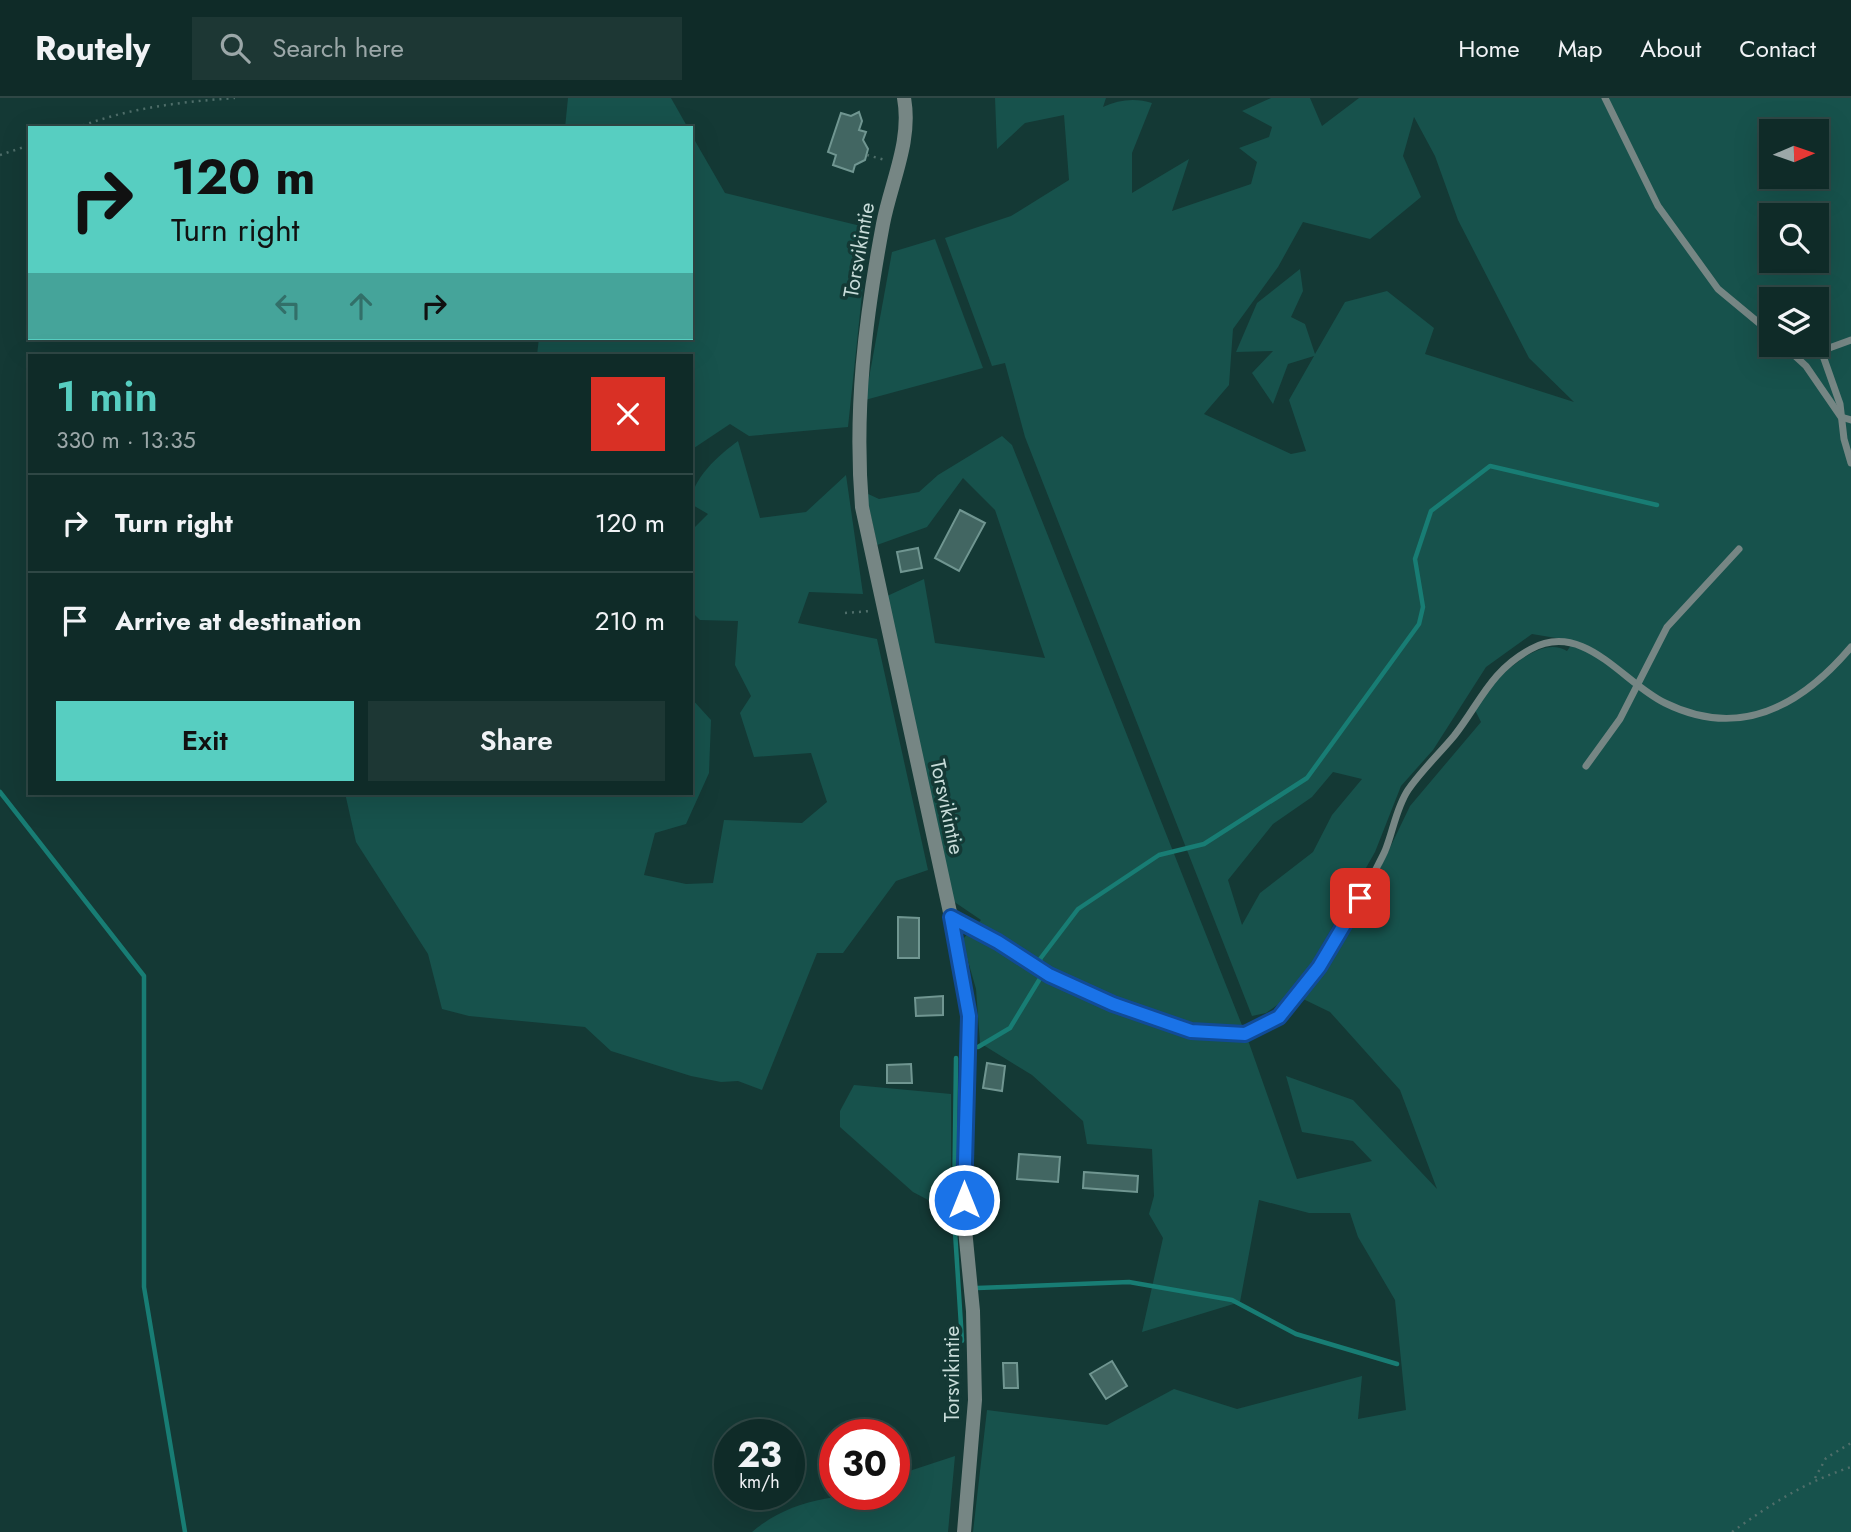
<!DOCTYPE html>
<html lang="en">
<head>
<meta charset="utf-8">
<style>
	:root { --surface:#0f2b28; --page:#1d3734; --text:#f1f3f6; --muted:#9ba7a8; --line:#2f4745; --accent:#57cec1 }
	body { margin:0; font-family:Jost,sans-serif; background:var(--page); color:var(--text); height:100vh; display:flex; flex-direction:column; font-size:26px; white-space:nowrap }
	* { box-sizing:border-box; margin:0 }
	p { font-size:23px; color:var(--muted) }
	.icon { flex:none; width:38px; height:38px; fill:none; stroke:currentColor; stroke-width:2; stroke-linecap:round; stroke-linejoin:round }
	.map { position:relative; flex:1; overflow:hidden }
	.details { position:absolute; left:28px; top:256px; width:665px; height:441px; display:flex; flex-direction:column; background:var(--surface); border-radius:0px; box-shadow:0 7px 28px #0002,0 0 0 2px var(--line) }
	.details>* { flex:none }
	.top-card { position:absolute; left:28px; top:28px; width:665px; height:214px; border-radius:0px; box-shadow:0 7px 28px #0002,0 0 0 2px var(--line); background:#57cec1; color:#111; overflow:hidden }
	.needle { width:46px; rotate:88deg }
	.buttons { position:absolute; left:1759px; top:21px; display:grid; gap:14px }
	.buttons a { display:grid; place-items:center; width:70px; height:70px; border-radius:0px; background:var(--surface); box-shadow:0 7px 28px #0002,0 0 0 2px var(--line); font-size:35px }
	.speed { position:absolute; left:714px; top:1321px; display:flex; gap:14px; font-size:35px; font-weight:700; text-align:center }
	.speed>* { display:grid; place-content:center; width:91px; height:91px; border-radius:50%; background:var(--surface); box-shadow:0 7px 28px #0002,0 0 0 2px var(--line); line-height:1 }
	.speed small { font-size:18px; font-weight:400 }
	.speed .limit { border:10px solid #d22; background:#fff; color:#111 }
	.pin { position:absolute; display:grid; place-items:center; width:60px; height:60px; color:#fff; margin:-30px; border-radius:14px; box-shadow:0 4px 10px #0006 }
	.me { position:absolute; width:77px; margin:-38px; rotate:0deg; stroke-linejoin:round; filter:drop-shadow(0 0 5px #0008) }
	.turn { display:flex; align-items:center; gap:24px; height:147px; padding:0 28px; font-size:32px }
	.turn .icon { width:91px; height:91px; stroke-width:2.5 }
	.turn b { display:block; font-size:49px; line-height:60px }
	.lanes { display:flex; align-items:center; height:66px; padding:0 28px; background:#0003; justify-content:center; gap:35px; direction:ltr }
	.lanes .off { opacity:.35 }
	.round { display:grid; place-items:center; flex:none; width:74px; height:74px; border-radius:0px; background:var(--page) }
	.headline { display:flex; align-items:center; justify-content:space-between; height:119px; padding:0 28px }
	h1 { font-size:42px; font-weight:600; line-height:52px; color:var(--accent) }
	.primary-button { display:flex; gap:14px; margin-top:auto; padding:14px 28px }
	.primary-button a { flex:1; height:80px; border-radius:0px; background:var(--accent); color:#111; font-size:28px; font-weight:600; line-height:80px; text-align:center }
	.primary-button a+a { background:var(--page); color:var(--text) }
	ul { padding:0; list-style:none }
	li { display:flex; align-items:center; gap:21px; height:98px; padding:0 28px; border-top:2px solid var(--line) }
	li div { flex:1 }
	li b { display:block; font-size:26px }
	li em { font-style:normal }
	header { display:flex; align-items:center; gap:42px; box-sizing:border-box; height:98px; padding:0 35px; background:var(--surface); border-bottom:2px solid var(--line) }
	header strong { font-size:33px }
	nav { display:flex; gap:38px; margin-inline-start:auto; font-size:24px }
	.search { width:490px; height:63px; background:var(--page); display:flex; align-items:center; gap:18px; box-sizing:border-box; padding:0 24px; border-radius:0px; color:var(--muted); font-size:26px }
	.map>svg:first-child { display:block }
	.green { fill:#17524c; fill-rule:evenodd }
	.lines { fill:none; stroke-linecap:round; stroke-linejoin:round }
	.stream { stroke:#187d74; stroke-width:4.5 }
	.building { fill:#426662; stroke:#709691; stroke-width:2 }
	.path { stroke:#4f6e6a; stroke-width:2.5; stroke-dasharray:2 5; stroke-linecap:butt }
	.service { stroke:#768684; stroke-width:7 }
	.minor { stroke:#768684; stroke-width:14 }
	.route-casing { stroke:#114b97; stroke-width:18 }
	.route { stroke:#1a73e8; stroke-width:12 }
	.labels { text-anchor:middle; stroke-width:7; stroke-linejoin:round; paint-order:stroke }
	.street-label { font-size:21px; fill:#c8dcd9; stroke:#143935 }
</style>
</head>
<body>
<header>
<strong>Routely</strong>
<div class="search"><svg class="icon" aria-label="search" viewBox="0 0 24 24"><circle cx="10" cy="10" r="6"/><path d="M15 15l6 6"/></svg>Search here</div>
<nav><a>Home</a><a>Map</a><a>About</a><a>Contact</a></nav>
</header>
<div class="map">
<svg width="1851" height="1434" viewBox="0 0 1851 1434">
	<rect width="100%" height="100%" fill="#143935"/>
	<g class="green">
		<polygon points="568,0 671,0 688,30 565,30"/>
		<path d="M995 0H1106L1103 9C1119 1 1137 0 1152 5L1132 55V95L1189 61 1172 113 1251 86 1257 64 1239 50 1269 39 1272 29 1242 13 1271 0H1310L1322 28 1359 0H1851V1434H973L987 1312 1107 1327 1174 1291 1237 1311 1362 1278 1358 1321 1406 1312 1395 1202 1358 1139 1350 1115H1309L1259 1102 1240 1204 1142 1234 1163 1140 1149 1116 1154 1098 1152 1051 1087 1046 1083 1023 1032 977 980 945 976 891 962 842 981 822 953 803 885 499 924 481 935 545 1045 560 995 412 963 380 927 429 877 447 866 395 879 401 919 394 938 377 1002 338 1012 347 1249 945 1297 1081 1372 1063 1353 1043 1302 1034 1286 978 1353 1002 1437 1091 1400 992 1330 914 1301 900 1373 785 1410 708 1481 624 1473 608C1491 587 1537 534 1567 553L1574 543 1532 536 1486 569 1433 652 1401 688 1375 754 1309 870 1280 905 1266 915 1252 918 1025 339 1005 265 992 268 945 140 1011 118 1069 82 1064 17 1025 25 997 51ZM1414 19 1435 58 1458 122 1529 260 1574 304 1425 256 1434 230 1387 193 1345 204 1315 256 1305 226 1291 219 1303 193 1300 171 1257 205 1236 254 1273 253 1252 275 1273 306 1288 266 1314 258 1289 302 1306 353 1291 356 1204 316 1229 287 1233 231 1278 169 1303 124 1370 141 1421 99 1403 58ZM1771 33H1816V79H1771ZM1771 117H1816V163H1771ZM1771 201H1816V247H1771ZM1333 674 1362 681 1332 717 1313 754 1260 795 1242 827 1228 782 1273 726 1312 699Z"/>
		<polygon points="691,36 725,95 869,130 848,329 749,338 730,326 691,352 691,257 537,257 539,240 691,240"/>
		<polygon points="935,141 983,270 865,302 892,154"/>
		<path d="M738 343 760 420 806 414 846 377 863 496 809 494 798 525 877 541 928 772 896 783 843 855H817L762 992 738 983 721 984 691 978 611 953 585 929 469 918 442 911 428 856 356 744 345 695H691V600L711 622 709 675 686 726 655 735 644 777 686 786 713 785 724 722 802 725 827 704 811 655 754 659 740 615 751 598 735 567 738 523 700 522 691 513V433L708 416 691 406C691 381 719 357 738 343Z"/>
		<polygon points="854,987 951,996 951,1114 913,1094 840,1029 840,1013"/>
		<path d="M955 1358 948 1434H752C793 1399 843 1396 894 1396V1378Z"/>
	</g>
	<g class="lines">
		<g class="stream">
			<polyline points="0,694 144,878 144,1189 185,1434"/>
			<polyline points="978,949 1010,930 1044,874 1040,861 1078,811 1159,757 1204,746 1307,680 1419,526 1423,509 1415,461 1431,413 1490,368 1657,407"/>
			<polyline points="956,960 954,1118 962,1243"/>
			<polyline points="977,1190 1129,1184 1232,1202 1296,1236 1397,1266"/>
		</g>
	</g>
	<g class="building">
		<polygon points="859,14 862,23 859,32 866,34 863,42 868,51 865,62 855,67 853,74 833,67 836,57 828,54 841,15 851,18"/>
		<polygon points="960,412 985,425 959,473 935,460"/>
		<polygon points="918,450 922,470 901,474 897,454"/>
		<polygon points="898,819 919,820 919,860 898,860"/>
		<polygon points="943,898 943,917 916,918 915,900"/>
		<polygon points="987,965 1005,968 1002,993 983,990"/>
		<polygon points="911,966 912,985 887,985 887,967"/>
		<polygon points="1019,1056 1060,1059 1058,1084 1017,1081"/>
		<polygon points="1084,1074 1138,1078 1137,1094 1083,1090"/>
		<polygon points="1112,1263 1127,1288 1106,1301 1090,1276"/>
		<polygon points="1003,1265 1017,1265 1018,1290 1004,1290"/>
	</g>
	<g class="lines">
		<g class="path">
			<path d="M76 30C128 10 179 4 235 0"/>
			<polyline points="0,57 30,47"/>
			<polyline points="867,57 885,62"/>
			<polyline points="845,515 870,513"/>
			<polyline points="1815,1380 1826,1360 1851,1345"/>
			<path d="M1732 1434C1771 1406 1805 1384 1851 1369"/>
		</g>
		<g class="service">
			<polyline points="1605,0 1658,108 1718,191 1771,235"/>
			<polyline points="1816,238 1840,306 1844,341 1851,365"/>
			<polyline points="1783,247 1806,268 1841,319 1851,322"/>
			<polyline points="1821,253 1851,242"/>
			<polyline points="1586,668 1620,621 1667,529 1739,451"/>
			<path d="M952 820C985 837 1015 858 1048 877 1091 902 1195 944 1244 936 1254 935 1273 924 1280 917 1318 881 1344 830 1369 785 1374 774 1380 764 1385 753 1393 734 1396 710 1408 692 1421 673 1439 656 1454 638 1480 605 1490 573 1531 551 1584 522 1623 585 1665 605 1740 642 1801 608 1851 549"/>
		</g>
		<path class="minor" d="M904 0C912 43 891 84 883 126 865 222 854 312 862 409L961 865 969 918 964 1121 973 1213 975 1302 964 1434"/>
	</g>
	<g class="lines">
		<g class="route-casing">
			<polyline id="route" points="964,1102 969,918 951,819 998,844 1049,877 1113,906 1191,933 1245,936 1279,919 1319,869 1360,800"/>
		</g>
		<use href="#route" class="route"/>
	</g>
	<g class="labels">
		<g class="street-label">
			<text transform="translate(859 152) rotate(-80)" y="7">Torsvikintie</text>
			<text transform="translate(947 709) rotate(78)" y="7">Torsvikintie</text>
			<text transform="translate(952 1276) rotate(-90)" y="7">Torsvikintie</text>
		</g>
	</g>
</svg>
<div class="buttons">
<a><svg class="needle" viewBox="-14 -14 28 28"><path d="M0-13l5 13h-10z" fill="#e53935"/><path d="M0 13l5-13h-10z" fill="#9ba7a8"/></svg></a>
<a><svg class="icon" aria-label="search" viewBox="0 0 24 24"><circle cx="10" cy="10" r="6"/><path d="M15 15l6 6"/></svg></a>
<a><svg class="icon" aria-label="layers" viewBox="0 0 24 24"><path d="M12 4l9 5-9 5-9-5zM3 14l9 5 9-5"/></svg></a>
</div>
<div class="speed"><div>23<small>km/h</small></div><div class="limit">30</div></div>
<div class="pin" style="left:1360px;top:800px;background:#d93025"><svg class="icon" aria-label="arrive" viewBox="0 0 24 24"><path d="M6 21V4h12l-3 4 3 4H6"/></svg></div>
<svg class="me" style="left:964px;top:1102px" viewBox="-20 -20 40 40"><circle r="17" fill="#1a73e8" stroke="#fff" stroke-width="3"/><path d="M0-11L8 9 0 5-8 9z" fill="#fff"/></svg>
<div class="top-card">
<div class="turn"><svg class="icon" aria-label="right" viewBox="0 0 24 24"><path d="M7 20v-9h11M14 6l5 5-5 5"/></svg><div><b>120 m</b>Turn right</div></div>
<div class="lanes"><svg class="icon off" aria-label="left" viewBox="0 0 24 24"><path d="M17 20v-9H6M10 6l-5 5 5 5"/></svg><svg class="icon off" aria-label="ahead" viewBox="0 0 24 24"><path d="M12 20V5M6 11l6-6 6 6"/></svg><svg class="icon" aria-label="right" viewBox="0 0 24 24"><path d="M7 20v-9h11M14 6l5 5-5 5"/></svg></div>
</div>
<section class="details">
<div class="headline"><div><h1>1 min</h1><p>330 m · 13:35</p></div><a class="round" style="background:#d93025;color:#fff"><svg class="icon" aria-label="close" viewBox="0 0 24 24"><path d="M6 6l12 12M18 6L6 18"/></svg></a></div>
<ul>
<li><svg class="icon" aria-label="right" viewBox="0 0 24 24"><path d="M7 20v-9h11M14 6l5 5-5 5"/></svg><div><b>Turn right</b></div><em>120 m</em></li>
<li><svg class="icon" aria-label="arrive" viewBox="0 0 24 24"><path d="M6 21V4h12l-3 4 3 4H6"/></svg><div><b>Arrive at destination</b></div><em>210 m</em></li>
</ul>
<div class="primary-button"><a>Exit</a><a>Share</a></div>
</section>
</div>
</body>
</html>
